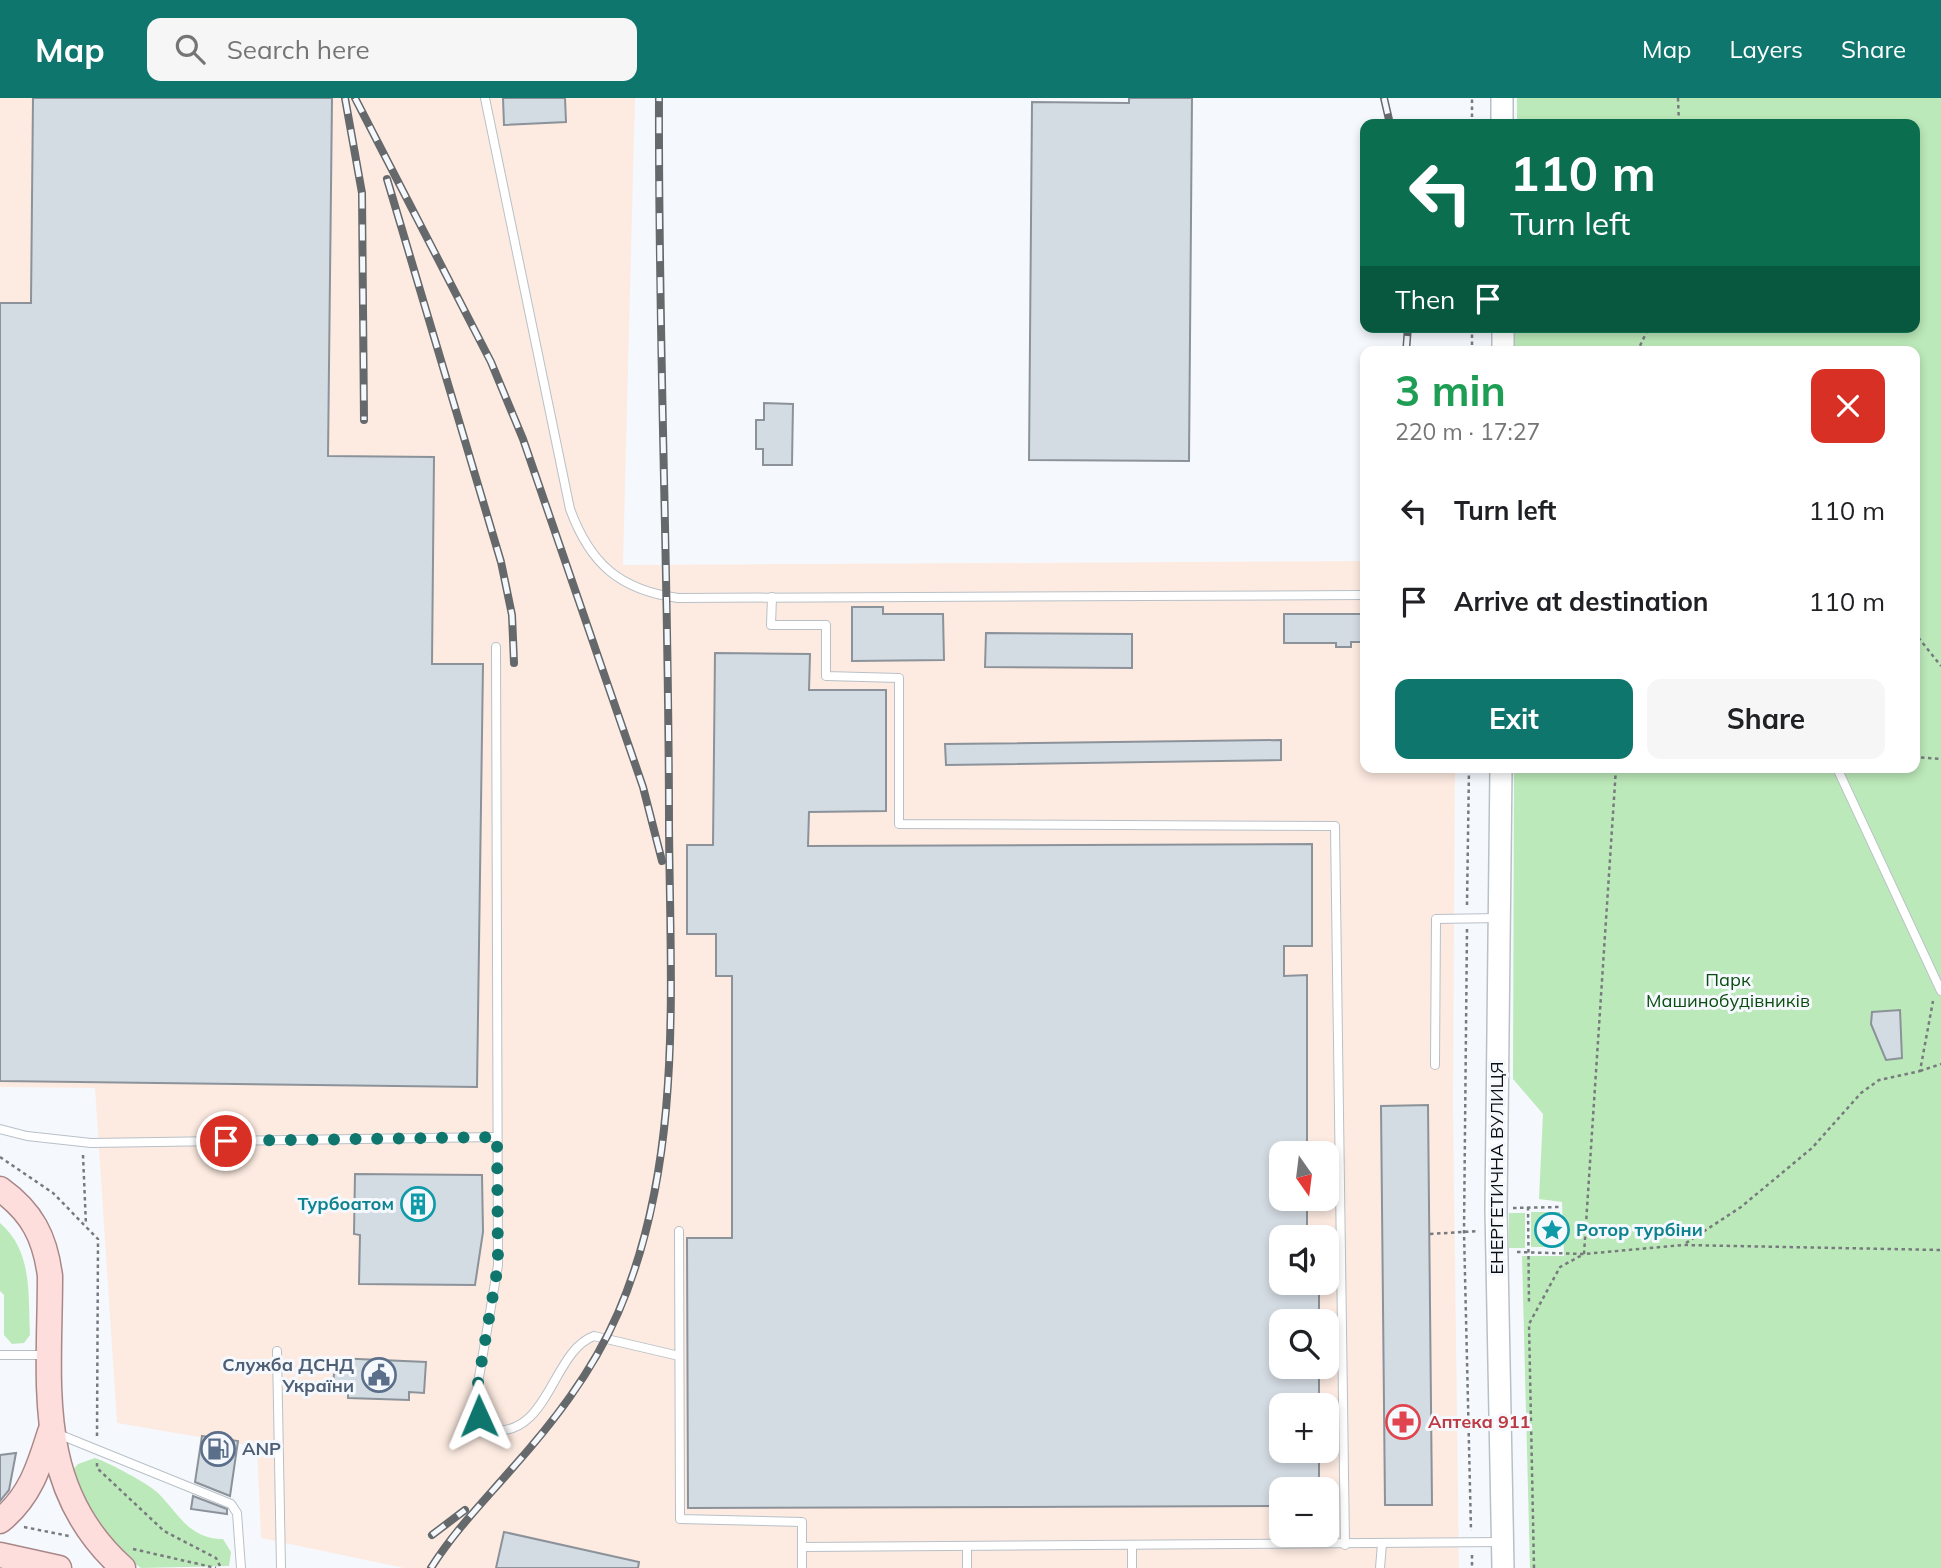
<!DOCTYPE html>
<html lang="en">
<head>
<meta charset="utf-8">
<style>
	:root { --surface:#fff; --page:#f6f6f6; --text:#202124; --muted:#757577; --accent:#0f766e }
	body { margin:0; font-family:Mulish,sans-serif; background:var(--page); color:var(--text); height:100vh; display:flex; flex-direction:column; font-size:26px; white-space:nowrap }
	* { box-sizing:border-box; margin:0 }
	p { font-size:23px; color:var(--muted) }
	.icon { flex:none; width:38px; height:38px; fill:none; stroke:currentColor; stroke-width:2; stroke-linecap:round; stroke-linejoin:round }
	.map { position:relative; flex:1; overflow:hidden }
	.side { position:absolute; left:1360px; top:248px; width:560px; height:427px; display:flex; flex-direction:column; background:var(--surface); border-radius:14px; box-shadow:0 4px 10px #0003 }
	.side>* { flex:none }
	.top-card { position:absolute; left:1360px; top:21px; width:560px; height:214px; border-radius:14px; box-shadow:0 4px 10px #0003; background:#0b6e4f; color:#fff; overflow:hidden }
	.needle { width:46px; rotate:166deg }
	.buttons { position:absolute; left:1269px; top:1043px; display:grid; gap:14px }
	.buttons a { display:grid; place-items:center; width:70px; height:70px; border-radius:14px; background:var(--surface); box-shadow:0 4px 10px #0003; font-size:35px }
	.pin { position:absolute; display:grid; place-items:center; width:60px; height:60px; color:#fff; margin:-30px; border:4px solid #fff; border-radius:50%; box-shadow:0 2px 7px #0007 }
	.me { position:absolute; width:77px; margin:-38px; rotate:359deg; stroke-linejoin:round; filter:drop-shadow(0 0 5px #0008) }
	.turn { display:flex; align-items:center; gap:24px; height:147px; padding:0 35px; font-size:32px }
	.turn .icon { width:91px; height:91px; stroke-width:2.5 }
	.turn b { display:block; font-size:49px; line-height:60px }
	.then { display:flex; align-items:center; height:66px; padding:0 35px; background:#0003; gap:14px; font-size:26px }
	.round { display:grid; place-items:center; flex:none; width:74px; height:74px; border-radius:14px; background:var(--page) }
	.headline { display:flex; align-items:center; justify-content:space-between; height:119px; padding:0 35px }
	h1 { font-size:42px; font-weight:700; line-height:52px; color:#1e9e55 }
	.primary-button { display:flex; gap:14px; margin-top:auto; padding:14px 35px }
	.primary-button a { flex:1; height:80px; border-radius:14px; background:var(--accent); color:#fff; font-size:28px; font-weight:700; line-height:80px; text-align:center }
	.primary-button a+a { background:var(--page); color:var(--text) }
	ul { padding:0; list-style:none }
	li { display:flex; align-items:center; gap:21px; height:91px; padding:0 35px }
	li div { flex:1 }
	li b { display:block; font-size:26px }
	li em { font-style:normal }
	header { display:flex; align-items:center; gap:42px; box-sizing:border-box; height:98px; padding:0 35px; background:var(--accent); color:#fff }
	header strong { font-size:33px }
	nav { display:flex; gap:38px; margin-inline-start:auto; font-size:24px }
	.search { width:490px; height:63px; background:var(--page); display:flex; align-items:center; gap:18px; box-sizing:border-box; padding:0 24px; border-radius:14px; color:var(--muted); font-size:26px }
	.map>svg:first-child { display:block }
	.industrial { fill:#fdebe1; fill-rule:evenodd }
	.green { fill:#bce9b9 }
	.building { fill:#d4dce3; stroke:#8b9299; stroke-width:2 }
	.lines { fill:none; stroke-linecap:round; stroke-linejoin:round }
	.lane-casing { stroke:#b8c0c7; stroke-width:10 }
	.secondary-casing { stroke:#b8c0c7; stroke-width:24 }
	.primary-casing { stroke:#a98788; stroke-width:27 }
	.path { stroke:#777b7e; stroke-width:2.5; stroke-dasharray:3.5 3.5; stroke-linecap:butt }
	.lane { stroke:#fff; stroke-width:8 }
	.secondary { stroke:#fff; stroke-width:21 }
	.primary { stroke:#fedddd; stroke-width:24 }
	.rail-casing { stroke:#66696c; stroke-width:8 }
	.rail { stroke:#f5f9fe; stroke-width:5; stroke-dasharray:16; stroke-linecap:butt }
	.route { stroke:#0f766e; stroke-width:12; stroke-dasharray:0 21.6 }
	.labels { text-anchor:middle; stroke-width:6; stroke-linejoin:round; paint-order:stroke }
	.park-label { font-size:18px; fill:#0b4d0f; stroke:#f5f9fe }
	.street-label { font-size:18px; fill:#0d1012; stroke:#f5f9fe }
	.culture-label { font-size:18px; font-weight:bold; fill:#0d838f; stroke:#f5f9fe; text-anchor:end }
	.service-label { font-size:18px; font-weight:bold; fill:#4e5e75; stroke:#f5f9fe; text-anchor:end }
	.health-label { font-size:18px; font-weight:bold; fill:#be3a42; stroke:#f5f9fe; text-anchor:start }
</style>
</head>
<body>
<header>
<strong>Map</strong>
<div class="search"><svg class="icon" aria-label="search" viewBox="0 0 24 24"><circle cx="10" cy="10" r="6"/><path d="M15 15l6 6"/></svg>Search here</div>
<nav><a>Map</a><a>Layers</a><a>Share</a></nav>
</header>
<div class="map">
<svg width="1941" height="1470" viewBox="0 0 1941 1470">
	<rect width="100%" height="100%" fill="#f5f9fe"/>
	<path class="industrial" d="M0 0H635L623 467 1365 463V670H1455L1453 1009 1459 1470H404L261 1440 257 1349 117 1325 95 990 0 989ZM1281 1055H1326V1101H1281ZM1281 1139H1326V1185H1281ZM1281 1223H1326V1269H1281ZM1281 1307H1326V1353H1281ZM1281 1391H1326V1437H1281Z"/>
	<g class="green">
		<polygon points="1517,0 1941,0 1941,1470 1530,1470 1522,1158 1564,1158 1562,1104 1539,1101 1543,1016 1513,981 1514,670 1914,670 1914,254 1514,254 1515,229 1914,229 1914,26 1517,26"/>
		<polygon points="1531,1114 1560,1114 1561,1149 1531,1149"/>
		<rect x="1509" y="1115" width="16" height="35"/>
		<path d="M0 1125C33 1153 28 1197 30 1237L24 1245 12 1246 4 1237V1197L0 1193Z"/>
		<path d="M95 1360C108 1364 149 1386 158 1395 179 1416 189 1441 223 1441L231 1454 229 1468 141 1470 125 1459 94 1424 72 1373 78 1366Z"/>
	</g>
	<g class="building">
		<polygon points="33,0 332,0 328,358 434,359 432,566 483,566 477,989 0,983 0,205 31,205"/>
		<polygon points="503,0 565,0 566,24 504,27"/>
		<polygon points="1129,0 1192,0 1189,363 1029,362 1032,4 1129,5"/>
		<polygon points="764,305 793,306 792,367 763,367 763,351 756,351 756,322 764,322"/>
		<polygon points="852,509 883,509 883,516 943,516 944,562 852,563"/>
		<polygon points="1284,516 1365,516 1365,544 1351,544 1351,549 1336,549 1336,545 1284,545"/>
		<polygon points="986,535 1132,536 1132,570 985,569"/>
		<polygon points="715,555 810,556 809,592 886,592 886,713 809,714 808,748 1312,746 1312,848 1284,848 1284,878 1307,877 1307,1055 1281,1055 1281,1101 1307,1101 1307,1139 1281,1139 1281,1185 1319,1185 1319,1223 1281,1223 1281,1269 1319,1269 1319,1307 1281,1307 1281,1353 1319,1353 1319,1391 1281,1391 1281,1408 688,1410 687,1140 732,1140 732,878 716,878 716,836 687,836 687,747 713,747"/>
		<polygon points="1281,642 1281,662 946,667 945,646"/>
		<polygon points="1900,912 1902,960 1886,962 1871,926 1872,914"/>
		<polygon points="1428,1007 1432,1407 1385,1407 1381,1008"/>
		<polygon points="355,1076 482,1077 483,1134 475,1187 359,1186 360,1137 354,1136"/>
		<polygon points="335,1260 426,1264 424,1295 409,1294 409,1302 348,1300 348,1291 333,1290"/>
		<polygon points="202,1338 238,1343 230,1398 195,1384"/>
		<polygon points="16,1355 9,1392 0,1403 0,1357"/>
		<polygon points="193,1398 227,1411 227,1416 191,1411"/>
		<polygon points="504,1434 639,1464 638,1470 496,1470"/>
	</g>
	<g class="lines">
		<g class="lane-casing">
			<g id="lane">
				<path d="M485 0 570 411C590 466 620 492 678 500L1365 497"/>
				<polyline points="772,499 771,527 826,527 826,578 899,580 899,726 1335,728 1345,1447"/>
				<path d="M496 549 498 1167 476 1297 479 1318 491 1332C549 1340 552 1253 594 1238L679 1258"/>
				<polyline points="1837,670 1941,893"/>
				<polyline points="1435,967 1436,821 1499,820"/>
				<polyline points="0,1031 27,1038 91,1045 497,1039"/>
				<polyline points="679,1133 680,1421 802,1424 802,1470"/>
				<polyline points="277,1253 281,1470"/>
				<polyline points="0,1257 47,1257"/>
				<polyline points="58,1336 231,1406 237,1415 241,1470"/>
				<polyline points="1132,1448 1132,1470"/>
				<polyline points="802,1449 1502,1444"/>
				<polyline points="967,1470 967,1448"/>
				<polyline points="1380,1470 1382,1446"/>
			</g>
		</g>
		<g class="secondary-casing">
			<g id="secondary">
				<polyline points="1502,0 1502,26"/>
				<polyline points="1503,229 1503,254"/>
				<polyline points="1501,670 1496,1111 1503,1470"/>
			</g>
		</g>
		<g class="primary-casing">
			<g id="primary">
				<path d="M0 1091C32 1114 45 1139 50 1178 50 1286 33 1390 123 1470"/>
				<path d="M0 1423C30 1399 39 1369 50 1334"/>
				<polyline points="0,1457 59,1470"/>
			</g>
		</g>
		<g class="path">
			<polyline points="1678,0 1679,26"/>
			<polyline points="1472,26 1472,0"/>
			<polyline points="1472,254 1472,229"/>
			<polyline points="1637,254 1649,229"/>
			<polyline points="1914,534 1941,568"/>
			<polyline points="1914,659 1941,661"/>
			<polyline points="1467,807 1469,670"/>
			<polyline points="1467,831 1464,1134 1471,1433"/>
			<polyline points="1920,973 1941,966"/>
			<polyline points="83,1057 86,1127"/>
			<polyline points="0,1059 53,1095 98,1141 97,1338"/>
			<polyline points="1528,1109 1529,1206"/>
			<polyline points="1513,1110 1559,1109"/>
			<polyline points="1430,1136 1479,1133"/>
			<polyline points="1686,1145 1741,1109 1812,1050 1861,995 1879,982 1920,973 1933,903"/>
			<polyline points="1517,1154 1584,1156 1683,1147 1941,1152"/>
			<polyline points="1584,1156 1616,670"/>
			<polyline points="97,1365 97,1370 164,1433 216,1460 221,1470"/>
			<polyline points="24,1429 69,1438"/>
			<polyline points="133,1451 216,1470"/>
			<polyline points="1472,1457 1472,1470"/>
			<polyline points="1534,1470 1529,1226 1560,1169 1584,1156"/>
		</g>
		<use href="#lane" class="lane"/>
		<use href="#secondary" class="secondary"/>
		<use href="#primary" class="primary"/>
		<g class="rail-casing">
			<g id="rail">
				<polyline points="345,0 362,95 364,322"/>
				<polyline points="355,0 491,264 523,341 643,689 662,763"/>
				<polyline points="1384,0 1390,26"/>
				<polyline points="387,81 501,464 512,517 514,565"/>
				<polyline points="1406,254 1408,229"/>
				<polyline points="432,1437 465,1412"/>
				<path d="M431 1470C453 1435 482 1405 509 1374 552 1326 592 1275 618 1215 684 1063 670 889 669 727 669 484 658 242 659 0"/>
			</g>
		</g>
		<use href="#rail" class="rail"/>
	</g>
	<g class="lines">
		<polyline class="route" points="226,1043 497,1039 498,1167 476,1297 479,1318"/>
	</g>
	<defs>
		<g id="building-ring" transform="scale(1.75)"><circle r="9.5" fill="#f5f9fe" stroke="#0f9aa8" stroke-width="1.5"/><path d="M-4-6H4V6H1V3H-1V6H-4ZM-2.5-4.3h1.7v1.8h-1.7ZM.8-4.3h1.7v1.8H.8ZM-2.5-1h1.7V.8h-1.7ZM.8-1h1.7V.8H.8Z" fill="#0f9aa8"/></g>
		<g id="sight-ring" transform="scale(1.75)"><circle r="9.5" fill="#f5f9fe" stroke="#0f9aa8" stroke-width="1.5"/><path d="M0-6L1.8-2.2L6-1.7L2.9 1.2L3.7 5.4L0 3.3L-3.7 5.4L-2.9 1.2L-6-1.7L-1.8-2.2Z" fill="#0f9aa8"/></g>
		<g id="civic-ring" transform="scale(1.75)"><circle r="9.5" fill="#f5f9fe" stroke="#5c6f8a" stroke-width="1.5"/><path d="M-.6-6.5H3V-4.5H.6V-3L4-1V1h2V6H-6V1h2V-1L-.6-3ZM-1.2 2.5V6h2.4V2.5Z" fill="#5c6f8a"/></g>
		<g id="pharmacy-ring" transform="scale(1.75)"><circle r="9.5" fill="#f5f9fe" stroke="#e0444e" stroke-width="1.5"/><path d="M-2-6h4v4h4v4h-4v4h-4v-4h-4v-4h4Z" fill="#e0444e"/></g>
		<g id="fuel-ring" transform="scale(1.75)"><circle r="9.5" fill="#f5f9fe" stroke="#5c6f8a" stroke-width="1.5"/><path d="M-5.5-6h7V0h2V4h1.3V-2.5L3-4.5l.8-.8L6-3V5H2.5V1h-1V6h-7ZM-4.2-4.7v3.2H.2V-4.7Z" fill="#5c6f8a"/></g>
	</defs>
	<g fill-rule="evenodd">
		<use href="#building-ring" x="418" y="1106"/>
		<use href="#sight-ring" x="1552" y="1132"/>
		<use href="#civic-ring" x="379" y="1277"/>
		<use href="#pharmacy-ring" x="1403" y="1324"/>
		<use href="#fuel-ring" x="218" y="1351"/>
	</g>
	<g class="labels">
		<g class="park-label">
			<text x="1728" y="888">Парк<tspan x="1728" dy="21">Машинобудівників</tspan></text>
		</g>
		<g class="street-label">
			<text transform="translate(1497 1070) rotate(-90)" y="6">ЕНЕРГЕТИЧНА ВУЛИЦЯ</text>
		</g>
		<g class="culture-label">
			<text x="394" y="1112">Турбоатом</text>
			<text x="1576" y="1138" text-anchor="start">Ротор турбіни</text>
		</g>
		<g class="service-label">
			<text x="354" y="1273">Служба ДСНД<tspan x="354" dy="21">України</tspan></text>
			<text x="242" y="1357" text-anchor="start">ANP</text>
		</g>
		<g class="health-label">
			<text x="1428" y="1330">Аптека 911</text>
		</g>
	</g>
</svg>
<div class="buttons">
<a><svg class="needle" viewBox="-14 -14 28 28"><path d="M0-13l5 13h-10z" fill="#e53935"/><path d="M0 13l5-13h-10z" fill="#757577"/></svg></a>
<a><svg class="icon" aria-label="sound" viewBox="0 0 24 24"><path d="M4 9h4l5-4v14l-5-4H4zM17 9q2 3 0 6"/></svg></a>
<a><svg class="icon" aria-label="search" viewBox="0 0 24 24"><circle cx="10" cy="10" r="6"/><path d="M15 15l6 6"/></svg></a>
<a>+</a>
<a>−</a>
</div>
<div class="pin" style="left:226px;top:1043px;background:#d93025"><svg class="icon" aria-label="arrive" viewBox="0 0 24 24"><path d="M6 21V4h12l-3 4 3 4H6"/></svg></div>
<svg class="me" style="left:479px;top:1318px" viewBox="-20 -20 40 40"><path d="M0-17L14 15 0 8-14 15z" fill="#0f766e" stroke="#fff" stroke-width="4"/></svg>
<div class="top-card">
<div class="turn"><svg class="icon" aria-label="left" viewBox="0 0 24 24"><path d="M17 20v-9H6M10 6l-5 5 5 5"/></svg><div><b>110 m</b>Turn left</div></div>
<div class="then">Then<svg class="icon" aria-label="arrive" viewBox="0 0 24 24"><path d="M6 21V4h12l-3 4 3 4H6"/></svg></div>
</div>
<section class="side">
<div class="headline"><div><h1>3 min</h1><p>220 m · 17:27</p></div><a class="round" style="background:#d93025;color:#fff"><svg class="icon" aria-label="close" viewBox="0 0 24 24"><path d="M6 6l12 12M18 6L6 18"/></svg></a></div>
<ul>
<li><svg class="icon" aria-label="left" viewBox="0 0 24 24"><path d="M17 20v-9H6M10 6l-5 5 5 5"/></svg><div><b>Turn left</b></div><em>110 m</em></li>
<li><svg class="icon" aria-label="arrive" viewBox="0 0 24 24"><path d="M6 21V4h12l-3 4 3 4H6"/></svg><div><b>Arrive at destination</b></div><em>110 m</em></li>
</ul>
<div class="primary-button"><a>Exit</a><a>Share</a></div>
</section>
</div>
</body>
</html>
